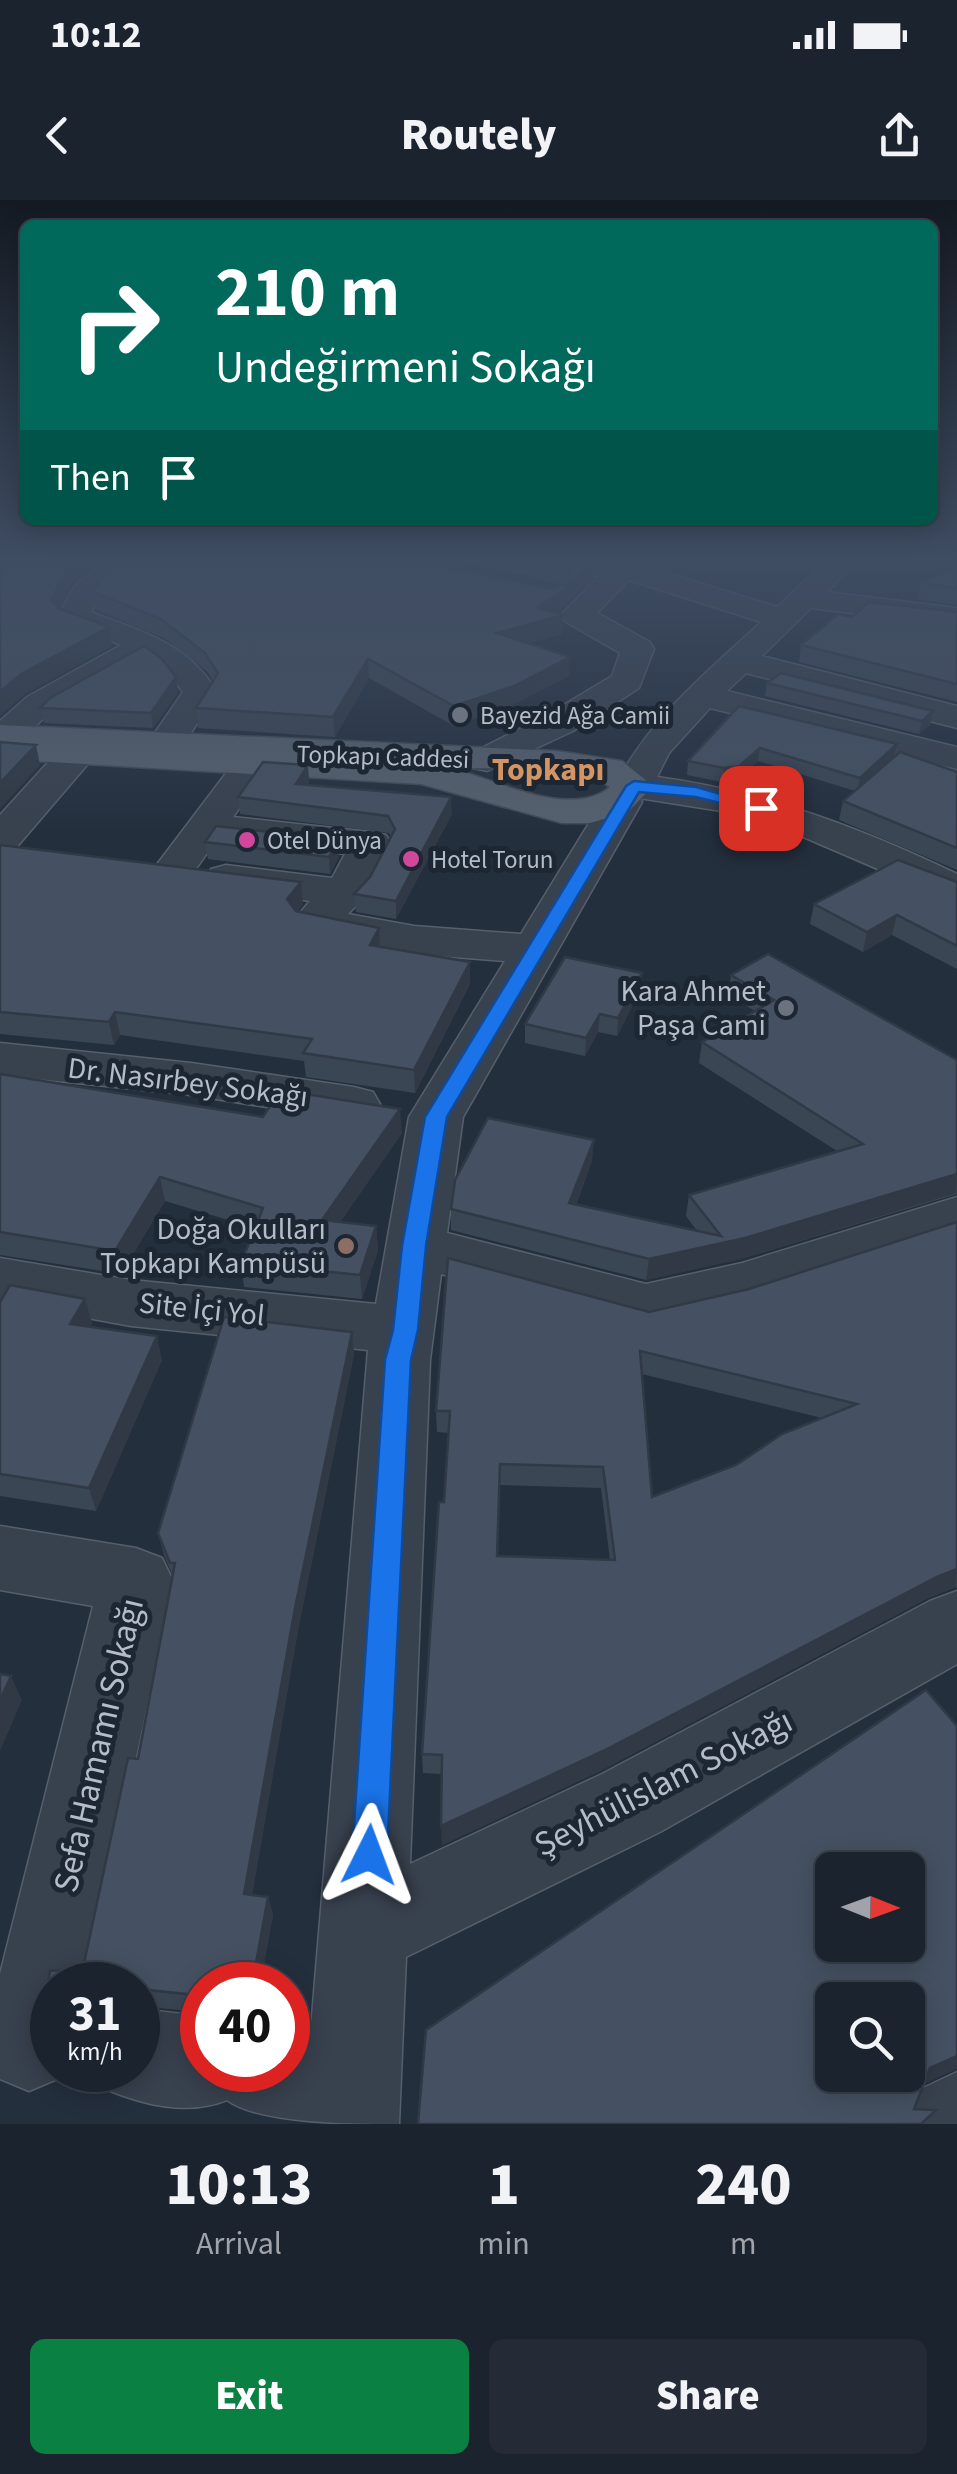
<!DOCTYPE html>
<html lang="en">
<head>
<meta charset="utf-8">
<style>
	:root { --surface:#1b232e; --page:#242b36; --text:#f1f3f6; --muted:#a0a4aa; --line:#39404a; --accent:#0b8043 }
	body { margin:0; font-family:"Source Sans 3",sans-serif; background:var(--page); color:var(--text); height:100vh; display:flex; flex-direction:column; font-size:38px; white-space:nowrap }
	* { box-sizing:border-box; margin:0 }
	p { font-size:32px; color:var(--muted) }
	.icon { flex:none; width:55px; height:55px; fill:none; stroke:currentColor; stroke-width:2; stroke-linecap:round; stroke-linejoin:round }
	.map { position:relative; height:1924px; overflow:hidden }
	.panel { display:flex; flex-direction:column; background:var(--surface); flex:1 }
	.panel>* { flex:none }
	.hud { position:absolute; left:20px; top:20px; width:918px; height:305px; border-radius:15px; box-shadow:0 5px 25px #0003,0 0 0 2px var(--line); background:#00695c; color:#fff; overflow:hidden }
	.needle { width:65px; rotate:91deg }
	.tools { position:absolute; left:815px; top:1652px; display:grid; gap:20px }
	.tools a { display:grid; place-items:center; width:110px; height:110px; border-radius:15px; background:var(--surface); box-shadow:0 5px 25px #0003,0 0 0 2px var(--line); font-size:50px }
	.speed { position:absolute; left:30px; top:1762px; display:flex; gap:20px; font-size:50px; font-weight:700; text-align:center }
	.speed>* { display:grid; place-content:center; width:130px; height:130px; border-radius:50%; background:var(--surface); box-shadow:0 5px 25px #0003,0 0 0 2px var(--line); line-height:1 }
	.speed small { font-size:25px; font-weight:400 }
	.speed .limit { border:15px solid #d22; background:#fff; color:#111 }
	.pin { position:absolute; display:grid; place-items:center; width:85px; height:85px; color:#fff; margin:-42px; border-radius:20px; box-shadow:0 5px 15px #0006 }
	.me { position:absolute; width:110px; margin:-55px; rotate:3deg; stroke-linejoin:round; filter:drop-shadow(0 0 8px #0008) }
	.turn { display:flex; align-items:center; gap:35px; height:210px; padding:0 30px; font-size:45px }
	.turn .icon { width:130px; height:130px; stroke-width:2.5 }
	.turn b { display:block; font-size:70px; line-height:85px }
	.then { display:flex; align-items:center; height:95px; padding:0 30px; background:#0003; gap:20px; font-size:38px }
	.eta { display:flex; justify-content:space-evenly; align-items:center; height:170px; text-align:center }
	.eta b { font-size:60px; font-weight:800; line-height:70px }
	.button { display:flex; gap:20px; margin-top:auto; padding:20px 30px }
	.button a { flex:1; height:115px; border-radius:15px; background:var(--accent); color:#fff; font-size:40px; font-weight:800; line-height:115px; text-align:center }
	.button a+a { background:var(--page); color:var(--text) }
	.status { display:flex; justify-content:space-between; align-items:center; height:70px; padding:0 50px; background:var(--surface); direction:ltr }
	.status svg { height:28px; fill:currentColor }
	header { display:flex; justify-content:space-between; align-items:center; height:130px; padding:0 30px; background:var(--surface); font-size:45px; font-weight:800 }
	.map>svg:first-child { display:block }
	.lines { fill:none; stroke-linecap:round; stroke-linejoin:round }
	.minor-casing { stroke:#565f6c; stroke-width:3 }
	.major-casing { stroke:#414a57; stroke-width:3 }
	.minor { fill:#38414e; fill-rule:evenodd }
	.major { fill:#56606e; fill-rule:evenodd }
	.wall { fill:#3b4654; fill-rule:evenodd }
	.shaded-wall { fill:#303945 }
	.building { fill:#455162; stroke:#303945; stroke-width:2.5; fill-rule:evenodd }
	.route { fill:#1a73e8; stroke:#114b97; stroke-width:2.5 }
	.worship-dot { fill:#6b7280; stroke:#1d2633; stroke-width:4 }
	.hotel-dot { fill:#d1479c; stroke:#1d2633; stroke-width:4 }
	.education-dot { fill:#8d6e63; stroke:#1d2633; stroke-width:4 }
	.labels { text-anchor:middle; stroke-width:10; stroke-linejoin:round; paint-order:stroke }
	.far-poi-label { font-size:25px; fill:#b4bcc9; stroke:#1d2633; text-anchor:start }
	.far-street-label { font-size:25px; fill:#b4bcc9; stroke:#1d2633 }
	.poi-label { font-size:30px; fill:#b4bcc9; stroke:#1d2633; text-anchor:end }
	.street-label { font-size:30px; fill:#b4bcc9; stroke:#1d2633 }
	.far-district-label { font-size:32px; font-weight:bold; fill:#d59563; stroke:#1d2633 }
	.near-street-label { font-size:35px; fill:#b4bcc9; stroke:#1d2633 }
</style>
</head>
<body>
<div class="status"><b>10:12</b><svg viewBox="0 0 49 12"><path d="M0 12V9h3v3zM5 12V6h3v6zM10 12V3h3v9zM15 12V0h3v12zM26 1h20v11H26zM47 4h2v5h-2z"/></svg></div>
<header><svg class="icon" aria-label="back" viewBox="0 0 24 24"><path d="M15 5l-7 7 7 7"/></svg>Routely<svg class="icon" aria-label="share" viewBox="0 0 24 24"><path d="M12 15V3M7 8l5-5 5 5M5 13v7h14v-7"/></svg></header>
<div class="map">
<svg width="957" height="1924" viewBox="0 0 957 1924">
	<rect width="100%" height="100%" fill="#242f3e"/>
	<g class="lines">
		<g class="minor-casing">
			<g id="minor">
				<path d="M106 362H143L104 389 91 412C142 432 187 442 217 492L177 555 164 558 151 555 145 547 183 492 166 470 147 457 51 511 13 548 0 551V521L27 497 121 445 63 423 58 416 76 384Z"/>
				<path d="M501 362H644L642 365 777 407 825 362H855L827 392 957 408V426L811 408 762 456 957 506V528L746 473 727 491 957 547V569L710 508 669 553 657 577C763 591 861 628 957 674V703L787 630 721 611 639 598 642 602 463 917 447 1033 646 1084 742 1063 957 997V1038L744 1107 646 1130 441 1074 430 1160 410 1664 602 1574 930 1401 957 1391V1464L660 1632 406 1757 399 1924C354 1924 259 1924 227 1900 187 1916 144 1905 105 1889L97 1870H138V1809L202 1816V1870H288V1826L311 1828 368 1150 131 1126 0 1102V1058L131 1080 376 1104 409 917 505 761 414 754 299 730 293 721 310 701 211 687 205 678 211 669 226 665 332 678 345 654 217 639 188 680 173 684 158 680 152 671 239 556 252 553 265 556 271 564 233 617 371 632 386 635 392 644 368 693 348 714 414 726 521 734 602 602 608 594 618 591 615 586C649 519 706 473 761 422L629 380 597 413 650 442 654 449 639 488 573 531 487 571 474 568 468 560 474 552 547 515 612 476 620 453 566 422 561 415 599 376 515 371 505 368Z"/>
				<polygon points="86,532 99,535 104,543 99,551 15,649 0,652 0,615 73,535"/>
				<polygon points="0,843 191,863 354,887 373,892 380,904 373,916 354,921 191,895 0,875"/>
				<polygon points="0,1326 136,1348 162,1358 173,1381 88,1785 52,1785 52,1870 65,1870 62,1877 29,1891 0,1879 0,1774 93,1406 0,1390"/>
				<polygon points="957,1872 957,1924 905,1924 919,1890"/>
			</g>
		</g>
		<g class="major-casing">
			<path id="major" d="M0 525 557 551 622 561 653 586 628 612 590 623H562L421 584 0 559ZM451 568C493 570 577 564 610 587 571 620 494 579 451 568Z"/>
		</g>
		<use href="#minor" class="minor"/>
		<use href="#major" class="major"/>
	</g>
	<g class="wall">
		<polygon points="463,362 502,362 502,370"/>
		<polygon points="524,362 592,362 591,379 563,408 555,413 563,415 562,434 528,443 569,476 513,505 454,526 369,478 335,537 198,528 196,508 213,481 208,472 164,438 96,410 93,392 435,365 552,389 563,385 524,375"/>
		<polygon points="957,366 957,405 917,399 921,383"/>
		<polygon points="957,412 957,502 799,462 801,445 852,417"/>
		<polygon points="767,483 933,511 930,525 919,534 765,496"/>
		<polygon points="178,492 153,528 44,523 40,508"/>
		<polygon points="739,506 894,557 957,572 957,670 839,620 843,601 855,591 758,561 737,580 722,582 687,575 688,561"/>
		<polygon points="309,581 307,585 452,614 396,719 356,712 354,694 370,677 391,636 389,633 240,614 238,597"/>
		<polygon points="205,642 339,657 330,674 208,659"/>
		<polygon points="0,645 303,704 297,712 470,784 415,893 306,877 304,861 120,835 114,845 0,834"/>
		<polygon points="957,682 957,769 892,735 863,752 810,724 814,704"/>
		<polygon points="642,773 640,791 617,836 598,832 585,856 525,843 525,824"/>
		<polygon points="731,775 957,860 957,994 741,1059 646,1080 451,1030 451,1009 592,961 576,1005 697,1031 686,1016 689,995 837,951 699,863 702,842 755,811 728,795"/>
		<polygon points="0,874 263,917 402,933 340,1022 376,1026 378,1050 362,1099 244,1087 241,1063 255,1028 165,1001 121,1074 0,1055"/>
		<path d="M957 1022V1389L956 1387 928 1398 600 1571 442 1645V1574L423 1573 422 1554 444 1302 449 1233 437 1232 436 1211 649 1112 749 1089ZM642 1174 822 1218 736 1265 652 1297ZM500 1285 601 1288 610 1360 498 1356Z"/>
		<polygon points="85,1099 92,1123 90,1126 162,1160 96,1311 0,1296 0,1102"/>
		<polygon points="224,1117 352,1132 354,1154 298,1430 252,1695 268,1697 273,1715 260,1785 202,1785 202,1822 199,1812 138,1806 138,1785 52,1785 52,1809 46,1798 50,1771 83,1768 128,1558 138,1559 173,1377 164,1355 158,1333"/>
	</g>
	<g class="shaded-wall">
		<polygon points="74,362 101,362 73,382 55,418 51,400 69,365"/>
		<polygon points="592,362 591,379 563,408 545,420 563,415 562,434 497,452 497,433 564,390"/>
		<polygon points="109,427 112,446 25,494 0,516 0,492 21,474"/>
		<polygon points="570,457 569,476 513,505 454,526 454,506"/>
		<polygon points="368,459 369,478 335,537 333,517"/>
		<polygon points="176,477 178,492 153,528 151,513"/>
		<polygon points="933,511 930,525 919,534 922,521"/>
		<polygon points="897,544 894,557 857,591 860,578"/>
		<polygon points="36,545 40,565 0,609 0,583"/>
		<polygon points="760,548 758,561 737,580 722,582 724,568"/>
		<polygon points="308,565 309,581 298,601 296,584"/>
		<polygon points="451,597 452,614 396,719 396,701"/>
		<polygon points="338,640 339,657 330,674 329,657"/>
		<polygon points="301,682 303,704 289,721 287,699"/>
		<polygon points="897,715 892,735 863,752 867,732"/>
		<polygon points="379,728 380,751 370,745"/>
		<polygon points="470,762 470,784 415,893 414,870"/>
		<polygon points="642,773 640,791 617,836 618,818"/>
		<polygon points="115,812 120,835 114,845 109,822"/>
		<polygon points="600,814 598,832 585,856 586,838"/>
		<polygon points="400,909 402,933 324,1044 322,1020"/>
		<polygon points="594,940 592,961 568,1025 569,1003"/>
		<polygon points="957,974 956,993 741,1059 646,1080 649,1059"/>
		<polygon points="160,977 165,1001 121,1074 115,1051"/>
		<polygon points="376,1026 378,1050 362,1099 360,1075"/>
		<polygon points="85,1099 92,1123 77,1148 70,1124"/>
		<polygon points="352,1132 354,1154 298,1430 249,1713 244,1694 295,1408"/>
		<polygon points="157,1136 162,1160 96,1311 89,1288"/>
		<polygon points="957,1369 956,1387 928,1398 600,1571 442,1645 441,1626 937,1377"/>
		<polygon points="11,1476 22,1500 0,1551 0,1500"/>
		<polygon points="268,1697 273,1715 260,1785 252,1785"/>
		<polygon points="957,1856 957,1869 917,1887 930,1868"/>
	</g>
	<g class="building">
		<polygon points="0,362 74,362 69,365 51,400 58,408 109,427 21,474 0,492"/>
		<polygon points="122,362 428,362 435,365 552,389 567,384 571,374 567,368 540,362 592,362 564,390 537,408 563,415 497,433 570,457 514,486 454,506 368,459 333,517 196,508 218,473 205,453 161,419 93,392 104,374"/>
		<polygon points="957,366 957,388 921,383"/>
		<polygon points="869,402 957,412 957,484 801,445 838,414 852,417"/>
		<polygon points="144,446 161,458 176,477 151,513 40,508 50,498"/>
		<polygon points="781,473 933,511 922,521 767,483"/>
		<polygon points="739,506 897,544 860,578 760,548 739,566 724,568 688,561"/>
		<polygon points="0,542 36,545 0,583"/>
		<polygon points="900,552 957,572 957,648 843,601"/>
		<polygon points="263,562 308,565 296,584 451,597 396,701 354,694 370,677 395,629 388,616 238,597"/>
		<polygon points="216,626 338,640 329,657 205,642"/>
		<polygon points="0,645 301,682 287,699 296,711 379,728 370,745 470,762 414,870 303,853 312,839 115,812 109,822 0,812"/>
		<polygon points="898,660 957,682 957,746 897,715 867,732 814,704"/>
		<polygon points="768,754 957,860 957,974 745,1038 649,1059 451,1009 455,980 488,918 594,940 569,1003 721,1036 689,995 863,944 702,842 774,800 731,775"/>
		<polygon points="565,757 642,773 618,818 600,814 586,838 525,824"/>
		<polygon points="0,874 263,917 280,890 400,909 322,1020 376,1026 360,1075 241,1063 263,1008 160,977 115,1051 0,1032"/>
		<path d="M957 1022V1369L937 1377 603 1551 441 1626 442 1555 422 1554 439 1302H444L450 1211H436L448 1058 649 1112 749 1089ZM640 1151 857 1204 782 1234 736 1265 652 1297ZM500 1264 603 1267 615 1360 497 1356Z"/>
		<polygon points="10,1085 85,1099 70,1124 157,1136 89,1288 0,1274 0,1102"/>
		<polygon points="224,1117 352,1132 295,1408 244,1694 268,1697 252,1785 202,1785 202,1814 199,1814 196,1795 138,1789 138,1785 52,1785 52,1798 46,1798 50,1771 83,1768 128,1558 138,1559 175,1363 170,1363 158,1333"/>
		<polygon points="0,1474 11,1476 0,1500"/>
		<path d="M926 1490 957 1526V1856L930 1868 914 1909 936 1910 921 1924H418L426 1830ZM832 1670H908V1745H832ZM832 1800H908V1875H832Z"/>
	</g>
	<linearGradient id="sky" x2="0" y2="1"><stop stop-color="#141a22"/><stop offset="0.57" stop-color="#3f4d63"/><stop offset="1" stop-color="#3f4d63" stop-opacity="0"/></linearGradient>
	<rect width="957" height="631" fill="url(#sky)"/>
	<polygon class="route" points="634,581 696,587 769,608 761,613 696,597 639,592 447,917 426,1046 418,1130 411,1160 387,1655 382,1667 369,1673 357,1667 352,1655 385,1160 393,1130 402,1046 425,917 626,586"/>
	<g class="worship-dot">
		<circle cx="460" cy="515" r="10"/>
		<circle cx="786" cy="808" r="10"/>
	</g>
	<g class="hotel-dot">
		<circle cx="247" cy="640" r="10"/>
		<circle cx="411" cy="659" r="10"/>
	</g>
	<circle class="education-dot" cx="346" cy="1046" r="10"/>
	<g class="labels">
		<g class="far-poi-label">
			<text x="480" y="524">Bayezid Ağa Camii</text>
			<text x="267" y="649">Otel Dünya</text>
			<text x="431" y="668">Hotel Torun</text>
		</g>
		<g class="far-street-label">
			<text transform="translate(383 556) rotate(2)" y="9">Topkapı Caddesi</text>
		</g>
		<g class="poi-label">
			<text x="766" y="801">Kara Ahmet<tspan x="766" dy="34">Paşa Cami</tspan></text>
			<text x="326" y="1039">Doğa Okulları<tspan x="326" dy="34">Topkapı Kampüsü</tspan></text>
		</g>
		<g class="street-label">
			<text transform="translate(188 882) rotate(7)" y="10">Dr. Nasırbey Sokağı</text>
			<text transform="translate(202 1109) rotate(6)" y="10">Site İçi Yol</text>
		</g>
		<g class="far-district-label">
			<text x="548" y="580">Topkapı</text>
		</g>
		<g class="near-street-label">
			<text transform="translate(98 1545) rotate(-77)" y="12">Sefa Hamamı Sokağı</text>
			<text transform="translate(663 1582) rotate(-27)" y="12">Şeyhülislam Sokağı</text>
		</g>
	</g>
</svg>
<div class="tools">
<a><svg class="needle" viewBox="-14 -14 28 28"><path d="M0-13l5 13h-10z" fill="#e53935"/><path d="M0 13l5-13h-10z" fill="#a0a4aa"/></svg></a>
<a><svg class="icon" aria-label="search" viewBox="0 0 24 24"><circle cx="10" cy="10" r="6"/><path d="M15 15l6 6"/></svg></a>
</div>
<div class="speed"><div>31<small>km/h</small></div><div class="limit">40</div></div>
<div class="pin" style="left:761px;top:608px;background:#d93025"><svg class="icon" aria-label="arrive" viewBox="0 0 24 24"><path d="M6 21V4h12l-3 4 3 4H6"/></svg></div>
<svg class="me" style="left:369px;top:1655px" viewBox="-20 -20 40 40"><path d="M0-17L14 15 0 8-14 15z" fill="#1a73e8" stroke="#fff" stroke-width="4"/></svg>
<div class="hud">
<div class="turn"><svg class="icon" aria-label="right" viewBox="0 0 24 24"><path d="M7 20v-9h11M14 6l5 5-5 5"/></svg><div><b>210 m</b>Undeğirmeni Sokağı</div></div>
<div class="then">Then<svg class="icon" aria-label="arrive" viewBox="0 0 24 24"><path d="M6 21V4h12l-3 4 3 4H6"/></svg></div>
</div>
</div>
<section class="panel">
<div class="eta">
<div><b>10:13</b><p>Arrival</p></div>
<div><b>1</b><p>min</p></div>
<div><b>240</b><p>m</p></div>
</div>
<div class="button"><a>Exit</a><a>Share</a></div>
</section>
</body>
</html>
